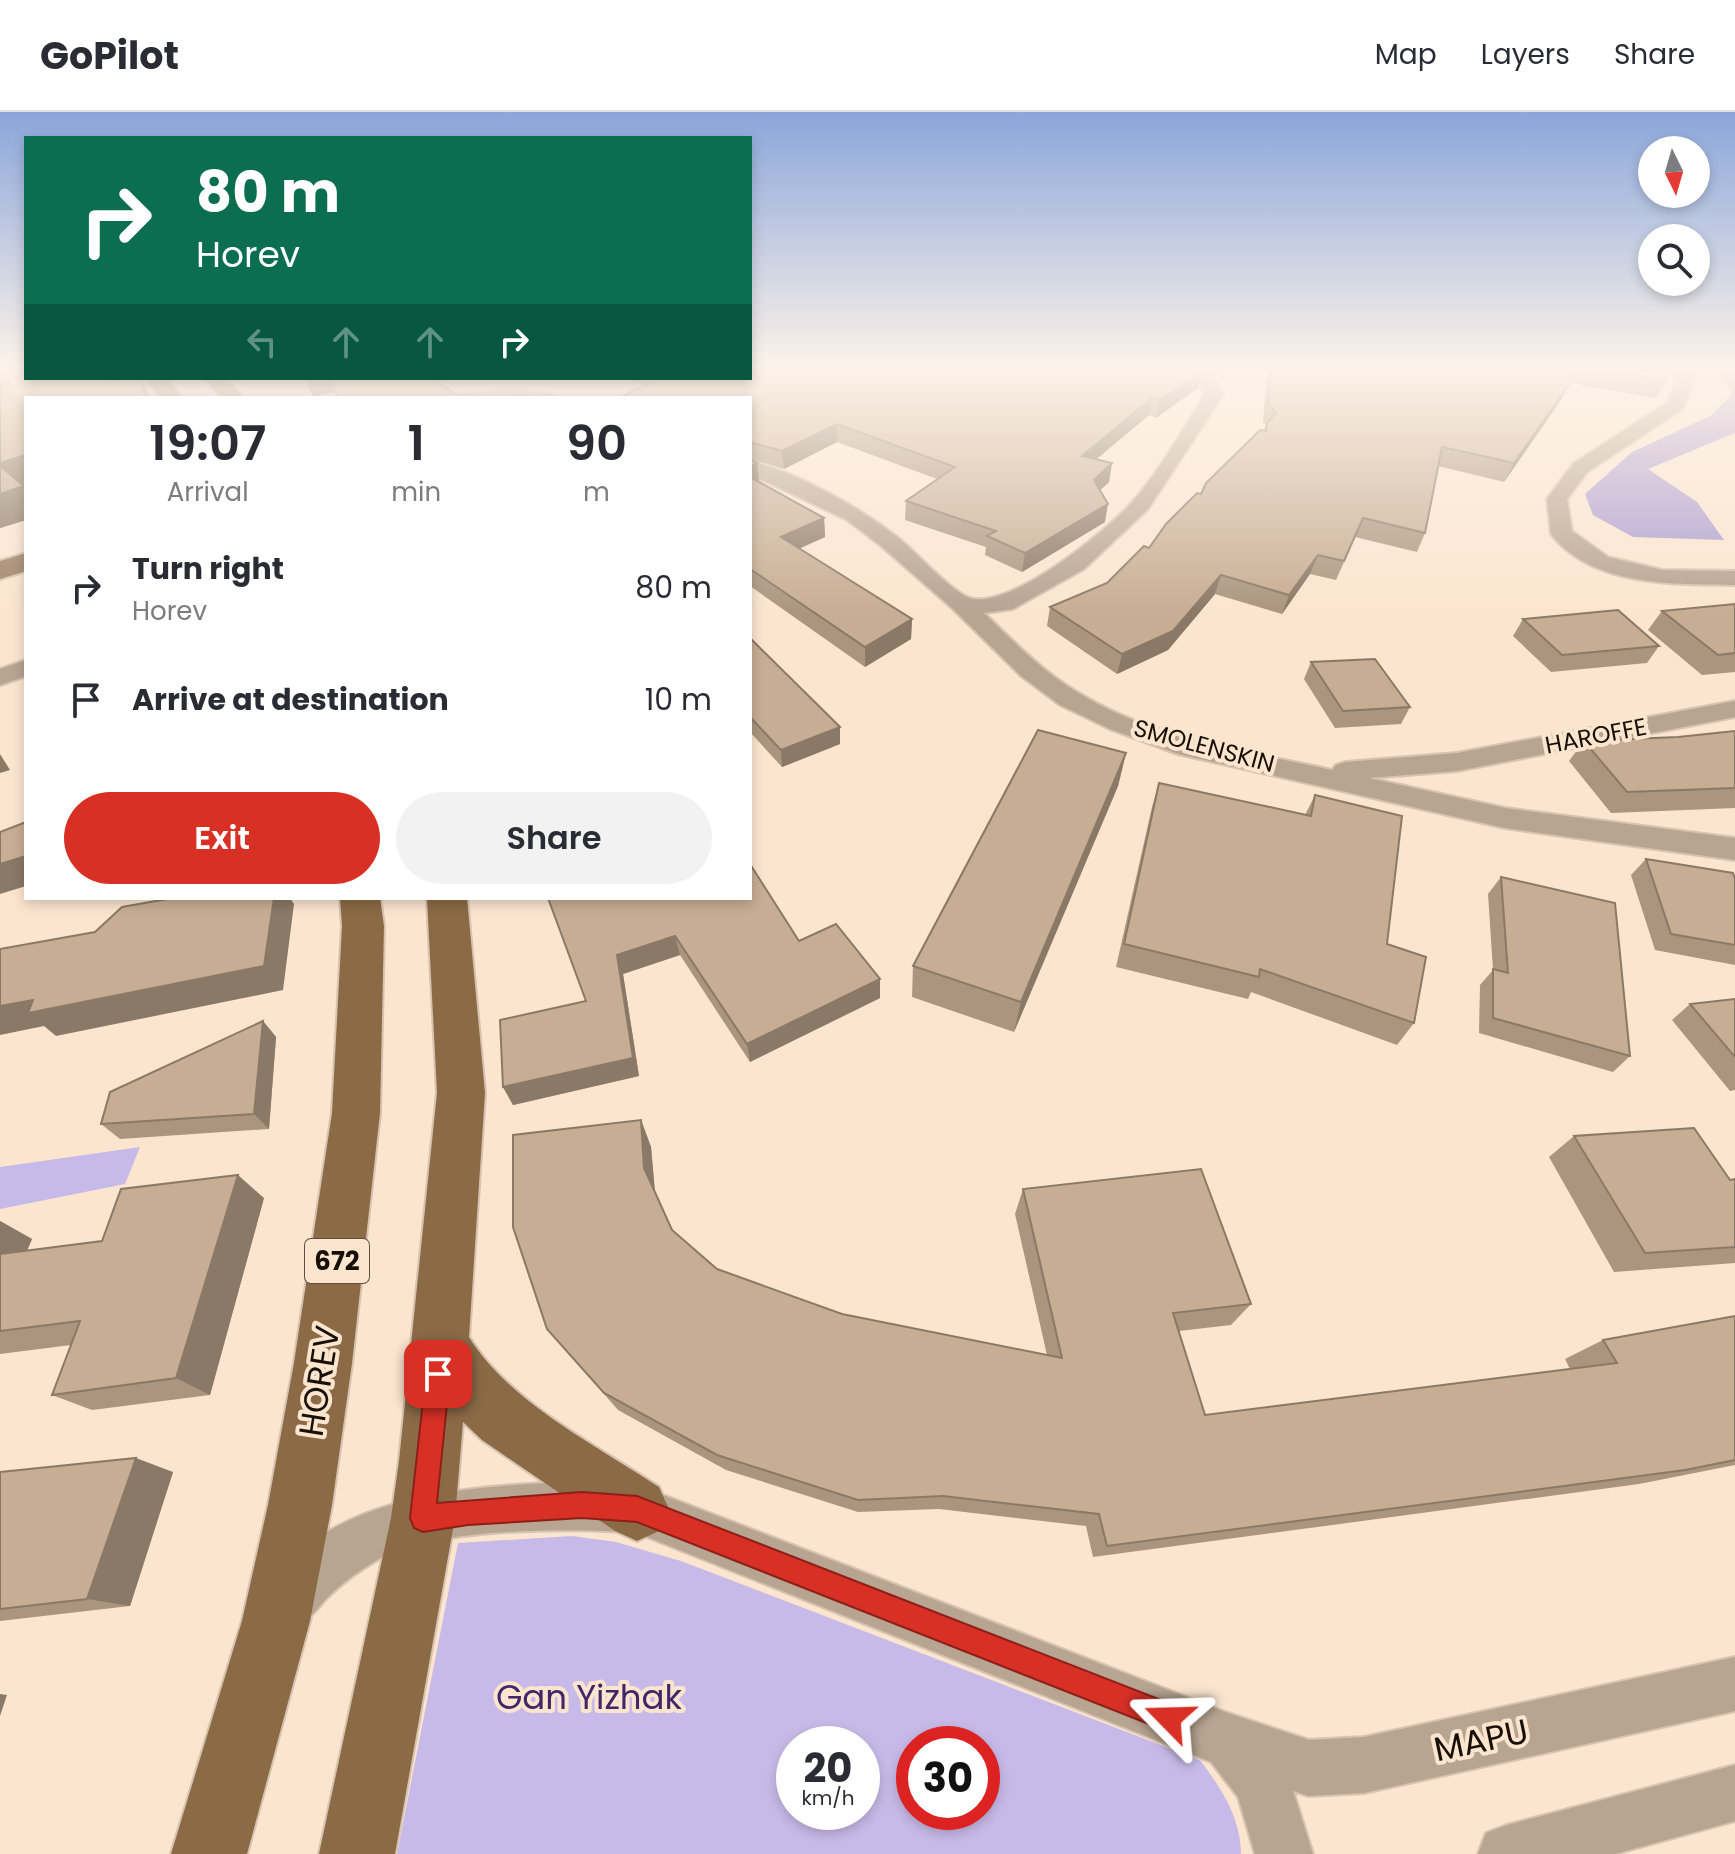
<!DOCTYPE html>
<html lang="en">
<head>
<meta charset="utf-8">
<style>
	:root { --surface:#fff; --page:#f2f2f3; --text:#2b2b33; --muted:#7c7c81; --line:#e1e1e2; --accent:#d93025 }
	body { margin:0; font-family:Poppins,sans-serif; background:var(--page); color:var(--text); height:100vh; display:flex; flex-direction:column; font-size:30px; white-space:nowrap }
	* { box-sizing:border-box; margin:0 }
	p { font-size:26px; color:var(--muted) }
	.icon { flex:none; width:44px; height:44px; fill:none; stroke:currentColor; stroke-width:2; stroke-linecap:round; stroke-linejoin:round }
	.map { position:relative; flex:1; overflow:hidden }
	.panel { position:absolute; left:24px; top:284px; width:728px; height:504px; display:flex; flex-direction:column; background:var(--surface); border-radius:0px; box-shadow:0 4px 12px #0003 }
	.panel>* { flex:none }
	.banner { position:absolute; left:24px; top:24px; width:728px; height:244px; border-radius:0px; box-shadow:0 4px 12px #0003; background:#0b6e4f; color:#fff; overflow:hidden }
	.needle { width:52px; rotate:175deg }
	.fabs { position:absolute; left:1638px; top:24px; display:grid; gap:16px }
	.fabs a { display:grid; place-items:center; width:72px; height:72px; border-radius:50%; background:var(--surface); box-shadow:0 4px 12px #0003; font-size:40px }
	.speed { position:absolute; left:776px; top:1614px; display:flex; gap:16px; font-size:40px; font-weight:700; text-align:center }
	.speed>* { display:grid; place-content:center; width:104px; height:104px; border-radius:50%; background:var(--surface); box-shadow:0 4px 12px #0003; line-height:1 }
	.speed small { font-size:20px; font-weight:400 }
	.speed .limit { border:12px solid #d22; background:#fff; color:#111 }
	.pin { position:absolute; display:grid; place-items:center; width:68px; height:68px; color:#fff; margin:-34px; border-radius:16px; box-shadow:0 4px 12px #0006 }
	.me { position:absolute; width:88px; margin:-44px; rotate:292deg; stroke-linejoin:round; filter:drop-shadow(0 0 6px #0008) }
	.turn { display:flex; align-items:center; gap:28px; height:168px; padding:0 40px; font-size:36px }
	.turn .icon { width:104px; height:104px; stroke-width:2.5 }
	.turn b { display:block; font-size:56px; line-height:68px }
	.lanes { display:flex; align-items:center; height:76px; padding:0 40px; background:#0003; justify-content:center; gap:40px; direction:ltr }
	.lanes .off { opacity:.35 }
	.eta { display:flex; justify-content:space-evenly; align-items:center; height:136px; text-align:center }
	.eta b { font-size:48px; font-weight:600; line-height:56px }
	.cta { display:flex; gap:16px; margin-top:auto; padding:16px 40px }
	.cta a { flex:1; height:92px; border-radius:48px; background:var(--accent); color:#fff; font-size:32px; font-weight:600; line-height:92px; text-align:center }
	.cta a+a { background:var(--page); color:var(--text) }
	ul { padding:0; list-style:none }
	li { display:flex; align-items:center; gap:24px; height:112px; padding:0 40px }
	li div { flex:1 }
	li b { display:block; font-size:30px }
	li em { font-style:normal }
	header { display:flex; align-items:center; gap:48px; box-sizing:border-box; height:112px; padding:0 40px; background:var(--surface); border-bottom:2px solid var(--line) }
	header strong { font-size:38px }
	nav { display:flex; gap:44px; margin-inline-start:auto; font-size:28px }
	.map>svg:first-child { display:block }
	.green { fill:#c8bae8; fill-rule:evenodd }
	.forest { fill:#ad9cd1 }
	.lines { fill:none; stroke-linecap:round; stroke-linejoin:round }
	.street-casing { stroke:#d7c3af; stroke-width:4 }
	.secondary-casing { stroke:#d7c3af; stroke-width:4 }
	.primary-casing { stroke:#d7c3af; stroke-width:4 }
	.street { fill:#b7a491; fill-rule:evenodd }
	.secondary { fill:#9d8266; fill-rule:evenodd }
	.primary { fill:#8b6a46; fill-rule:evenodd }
	.wall { fill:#ab957e }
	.shaded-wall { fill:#8b7967 }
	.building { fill:#c7ad93; stroke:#8b7967; stroke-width:2 }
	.route { fill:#d93025; stroke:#8d1f18; stroke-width:2 }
	.labels { text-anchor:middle; stroke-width:8; stroke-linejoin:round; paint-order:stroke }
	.far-street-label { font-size:24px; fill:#180f06; stroke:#fbe5cf }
	.shield { fill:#fbe5cf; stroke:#5c4f42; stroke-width:2 }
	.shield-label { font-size:26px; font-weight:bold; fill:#180f06 }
	.near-street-label { font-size:34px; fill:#180f06; stroke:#fbe5cf }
	.near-park-label { font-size:34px; fill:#412767; stroke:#fbe5cf }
</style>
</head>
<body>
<header>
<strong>GoPilot</strong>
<nav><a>Map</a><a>Layers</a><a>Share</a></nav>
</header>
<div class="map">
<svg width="1735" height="1742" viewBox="0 0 1735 1742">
	<rect width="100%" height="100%" fill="#fbe5cf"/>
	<g class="green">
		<polygon points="140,1035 125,1072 0,1097 0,1055"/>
		<path d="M572 1424 616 1430 681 1449 1200 1648C1221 1676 1241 1706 1241 1742H397L458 1431ZM794 1632H862V1700H794ZM914 1632H982V1700H914Z"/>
	</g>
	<polygon class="forest" points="1718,258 1735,258 1735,321 1648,357 1697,390 1724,428 1633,425 1593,403 1585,382 1632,340 1710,304 1732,283"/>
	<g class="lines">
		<g class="street-casing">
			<g id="street">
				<path d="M1181 258 1210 260 1223 283 1148 397 1084 457 1013 497 984 501C1013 529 1042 559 1077 580 1152 627 1247 639 1332 658L1336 653 1346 650 1457 641 1735 589V605L1457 659 1369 666 1505 696 1735 726V748L1505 716 1178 642 1110 617 1060 593 1021 564 952 496 881 434 847 408 750 362V349C798 361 857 394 896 424 919 442 940 469 965 484 1003 505 1108 418 1133 389 1161 358 1182 317 1205 283L1197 267Z"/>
				<path d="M1672 258H1688L1694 268 1682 297 1587 360 1567 387 1572 419 1608 445 1662 458 1735 459V473C1675 472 1592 475 1551 422L1547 387 1550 383 1573 352 1668 290 1676 268Z"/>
				<polygon points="514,278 549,281 558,286 455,286 464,281"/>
				<polygon points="26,548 26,564 0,573 0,557"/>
				<path d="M565 1370 637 1373 1228 1601 1309 1628 1364 1625 1735 1545V1599L1364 1681 1309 1684 1293 1679 1313 1742H1255L1238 1685 1211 1650 637 1421C575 1415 429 1416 377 1448 359 1459 343 1470 328 1485 314 1500 307 1512 287 1520L269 1512 261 1494C307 1384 463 1375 565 1370Z"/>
				<polygon points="1735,1653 1735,1709 1615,1742 1478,1742 1486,1721 1507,1713"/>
			</g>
		</g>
		<g class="secondary-casing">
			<polygon id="secondary" points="26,441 26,459 0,467 0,449"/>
		</g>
		<g class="primary-casing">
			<g id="primary">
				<polygon points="144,266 167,266 183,286 160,286"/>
				<polygon points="204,266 227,266 244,286 221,286"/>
				<polygon points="340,786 380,786 384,814 380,1001 352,1251 332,1393 310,1509 247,1742 171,1742 242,1509 268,1393 294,1251 332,1001 342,814"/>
				<path d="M427 786H467L485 981 469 1225C509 1290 596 1333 659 1375L669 1397 659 1419 637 1429 615 1419 482 1328 463 1310 455 1406 395 1742H319L391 1406 399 1349 437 981Z"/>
			</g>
		</g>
		<use href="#street" class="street"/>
		<use href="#secondary" class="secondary"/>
		<use href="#primary" class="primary"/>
	</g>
	<g class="wall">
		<polygon points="0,258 114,268 140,266 151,286 26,286 26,408 0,416"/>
		<polygon points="1267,258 1668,258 1666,269 1655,286 1570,271 1561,288 1504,370 1438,354 1425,421 1417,440 1355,425 1336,468 1310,462 1282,502 1215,482 1168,538 1117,562 1047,514 1050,495 1107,471 1149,436 1264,318 1266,313 1263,310"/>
		<polygon points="1202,259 1198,276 1156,306 1149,303 1096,347 1112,351 1109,370 1100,378 1105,410 1022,460 985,443 986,435 905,408 906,389 937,367 837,330 784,357 751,347 757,351 759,369 824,406 825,425 799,436 912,507 911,527 865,555 750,474 750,286 644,273 623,266 750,266"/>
		<polygon points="1735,492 1735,560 1702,563 1648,518 1662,499"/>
		<polygon points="1523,507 1659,534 1647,551 1551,560 1513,524"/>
		<polygon points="750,526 840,615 840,632 782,655 750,620"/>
		<polygon points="1311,550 1410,595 1401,612 1335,616 1304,567"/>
		<polygon points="1735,619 1735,696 1611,701 1569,649 1584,629 1678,625"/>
		<polygon points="1126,641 1118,674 1014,920 912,885 913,854"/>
		<polygon points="1159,671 1305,703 1315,683 1387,832 1414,911 1397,933 1251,880 1248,887 1116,855 1152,695"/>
		<polygon points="1646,747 1735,767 1735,853 1655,838 1631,763"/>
		<polygon points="1501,765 1630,944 1613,960 1479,921 1480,873 1493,858 1488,782"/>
		<polygon points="548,786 799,829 880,867 880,886 750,950 680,843 623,862 639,964 513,993 503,975 586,889"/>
		<polygon points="1735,887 1735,978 1730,979 1672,908 1690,892"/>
		<polygon points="263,909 276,925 269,1017 120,1027 101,1012"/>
		<polygon points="641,1008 651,1035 655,1079 672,1118 717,1157 842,1202 1047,1243 1015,1102 1023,1077 1251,1192 1231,1213 1179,1219 1205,1303 1570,1257 1565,1247 1603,1228 1735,1204 1735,1353 1639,1372 1093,1445 1086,1414 939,1397 858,1400 726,1358 618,1298 547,1217"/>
		<polygon points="1574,1024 1730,1068 1735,1067 1735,1151 1614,1160 1549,1045"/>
		<polygon points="264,1086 210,1283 92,1298 52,1283 71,1233 0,1242 0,1109 32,1127 27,1139 102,1129"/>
		<polygon points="0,1360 173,1360 130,1494 0,1509"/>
	</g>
	<g class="shaded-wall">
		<polygon points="1217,258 1224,258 1216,264"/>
		<polygon points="1202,259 1198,276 1156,306 1160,288"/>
		<polygon points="140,266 151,286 145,286"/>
		<polygon points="314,266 330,266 335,280 313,285 305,268"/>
		<polygon points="1570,271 1561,288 1504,370 1514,351"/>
		<polygon points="1152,286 1149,303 1079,362 1082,344"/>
		<polygon points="837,312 837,330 784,357 782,339"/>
		<polygon points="26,343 26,408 0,416 0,351"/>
		<polygon points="757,351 759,369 750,374 750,355"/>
		<polygon points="1112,351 1109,370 1091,387 1094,368"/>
		<polygon points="1108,392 1105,410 1022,460 1025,441"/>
		<polygon points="824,406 825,425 783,444 781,425"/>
		<polygon points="1318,443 1310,462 1282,502 1289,483"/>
		<polygon points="1221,463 1215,482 1168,538 1117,562 1122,542"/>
		<polygon points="912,507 911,527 865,555 865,535"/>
		<polygon points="840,615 840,632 782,655 781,638"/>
		<polygon points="1126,641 1118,674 1014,920 1021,890"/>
		<polygon points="0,642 10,658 0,661"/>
		<polygon points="26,744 26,774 0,782 0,752"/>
		<polygon points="274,786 290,786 294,792 283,878 56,924 44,914 0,923 0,894"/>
		<polygon points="675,824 680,843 623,862 639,964 513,993 503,975 633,946 617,843"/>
		<polygon points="880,867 880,886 750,950 747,932"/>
		<polygon points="263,909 276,925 269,1017 254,1002"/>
		<polygon points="641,1008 651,1035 655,1082 644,1056"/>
		<polygon points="238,1063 264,1086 210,1283 176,1266"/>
		<polygon points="0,1109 32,1127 15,1166 0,1158"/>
		<polygon points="136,1346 173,1360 130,1494 87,1487"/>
		<polygon points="0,1582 7,1583 0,1604"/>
	</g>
	<g class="building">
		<polygon points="0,258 26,258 26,266 109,266 110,269 127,266 140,266 145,286 26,286 26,343 0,351 0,274 8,273 8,261 0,260"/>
		<polygon points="750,258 1202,258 1202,259 1160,288 1152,286 1082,344 1112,351 1094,368 1108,392 1025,441 987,424 996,419 906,389 955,355 837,312 782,339 750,330 750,286 619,286 658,266 750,266"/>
		<polygon points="1271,258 1567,258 1570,271 1514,351 1442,335 1425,421 1363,406 1344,449 1318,443 1289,483 1221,463 1173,519 1122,542 1050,495 1107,471 1144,434 1149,436 1166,412 1197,381 1201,382 1206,371 1260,318 1266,319 1267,311 1276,301 1268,292"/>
		<polygon points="1601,258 1668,258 1666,269"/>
		<polygon points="330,266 432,266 462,286 338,286"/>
		<polygon points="520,282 527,286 508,286"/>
		<polygon points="750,347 757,351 750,355"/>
		<polygon points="0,354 24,374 0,382"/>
		<polygon points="750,365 824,406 781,425 912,507 865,535 750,457"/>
		<polygon points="1735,492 1735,541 1718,543 1662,499"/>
		<polygon points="1618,498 1659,534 1562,543 1523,507"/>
		<polygon points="750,526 840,615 781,638 750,605"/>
		<polygon points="1375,547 1410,595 1343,599 1311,550"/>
		<polygon points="1038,618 1126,641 1021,890 913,854"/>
		<polygon points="1735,619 1735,676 1627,680 1584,629 1678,625"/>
		<polygon points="1159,671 1311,704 1315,683 1402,704 1387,832 1426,845 1414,911 1260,857 1259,865 1124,832"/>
		<polygon points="26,710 26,744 0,752 0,720"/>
		<polygon points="1646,747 1733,761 1735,767 1735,833 1671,822"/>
		<polygon points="750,752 799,829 836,812 880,867 747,932 675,824 617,843 633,946 503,975 500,908 586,889 548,786 750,786"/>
		<polygon points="1501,765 1615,791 1630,944 1493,906 1493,857 1508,861"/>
		<polygon points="173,786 274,786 264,854 28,901 33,888 0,894 0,837 95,820 122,795"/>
		<polygon points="1735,887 1735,945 1690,892"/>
		<polygon points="263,909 254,1002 101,1012 110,980"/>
		<polygon points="641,1008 644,1056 672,1118 717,1157 842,1202 1062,1246 1023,1077 1201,1057 1251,1192 1173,1201 1205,1303 1617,1251 1603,1228 1735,1204 1735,1348 1685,1358 1107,1434 1099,1402 943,1384 858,1388 717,1343 604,1281 547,1217 513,1115 513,1023"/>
		<polygon points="1694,1016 1730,1068 1735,1067 1735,1135 1645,1141 1574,1024"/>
		<polygon points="238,1063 176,1266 52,1283 80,1209 0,1219 0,1142 102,1129 121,1077"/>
		<polygon points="136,1346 87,1487 0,1497 0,1360"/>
	</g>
	<linearGradient id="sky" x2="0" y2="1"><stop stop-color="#8ba6da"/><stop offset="0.51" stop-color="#fdf3e9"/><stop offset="1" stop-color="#fdf3e9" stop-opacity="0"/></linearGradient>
	<rect width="1735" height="502" fill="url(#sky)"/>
	<polygon class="route" points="438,1250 447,1253 450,1262 437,1391 582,1380 637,1384 1179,1595 1183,1606 1179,1616 1169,1620 637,1410 582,1406 468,1413 423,1420 414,1416 410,1406 426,1262 430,1253"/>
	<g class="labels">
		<g class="far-street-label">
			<text transform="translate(1596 624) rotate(-11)" y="8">HAROFFE</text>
			<text transform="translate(1204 634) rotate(15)" y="8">SMOLENSKIN</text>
		</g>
		<rect class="shield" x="305" y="1127" width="64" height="44" rx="6"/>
		<g class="shield-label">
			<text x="337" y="1158">672</text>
		</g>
		<g class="near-street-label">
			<text transform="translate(319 1269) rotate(-81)" y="12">HOREV</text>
			<text transform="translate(1481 1628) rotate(-12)" y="12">MAPU</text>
		</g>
		<g class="near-park-label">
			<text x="589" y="1597">Gan Yizhak</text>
		</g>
	</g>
</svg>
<div class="fabs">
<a><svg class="needle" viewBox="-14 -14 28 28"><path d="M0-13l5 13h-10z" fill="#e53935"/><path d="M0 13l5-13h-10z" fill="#7c7c81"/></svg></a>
<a><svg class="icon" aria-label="search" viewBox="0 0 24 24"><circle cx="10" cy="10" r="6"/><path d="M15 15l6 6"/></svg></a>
</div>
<div class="speed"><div>20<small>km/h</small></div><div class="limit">30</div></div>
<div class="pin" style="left:438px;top:1262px;background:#d93025"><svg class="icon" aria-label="arrive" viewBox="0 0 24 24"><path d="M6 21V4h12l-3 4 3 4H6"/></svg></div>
<svg class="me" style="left:1169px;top:1606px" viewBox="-20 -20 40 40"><path d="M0-17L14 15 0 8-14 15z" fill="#d93025" stroke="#fff" stroke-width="4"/></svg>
<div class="banner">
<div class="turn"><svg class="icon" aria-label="right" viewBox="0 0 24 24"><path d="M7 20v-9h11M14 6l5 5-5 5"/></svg><div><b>80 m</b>Horev</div></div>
<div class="lanes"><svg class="icon off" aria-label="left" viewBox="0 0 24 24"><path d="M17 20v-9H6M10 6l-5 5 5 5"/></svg><svg class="icon off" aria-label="ahead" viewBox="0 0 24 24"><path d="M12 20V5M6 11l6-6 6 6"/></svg><svg class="icon off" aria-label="ahead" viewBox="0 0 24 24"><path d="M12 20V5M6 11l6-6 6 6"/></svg><svg class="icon" aria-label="right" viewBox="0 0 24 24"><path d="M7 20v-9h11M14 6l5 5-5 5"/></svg></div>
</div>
<section class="panel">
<div class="eta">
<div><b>19:07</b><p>Arrival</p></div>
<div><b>1</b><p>min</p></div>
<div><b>90</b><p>m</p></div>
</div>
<ul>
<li><svg class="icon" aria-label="right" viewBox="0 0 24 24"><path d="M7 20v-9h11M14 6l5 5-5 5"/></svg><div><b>Turn right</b><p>Horev</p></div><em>80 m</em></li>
<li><svg class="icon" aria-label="arrive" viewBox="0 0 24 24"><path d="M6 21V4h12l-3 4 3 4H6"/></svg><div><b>Arrive at destination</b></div><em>10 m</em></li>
</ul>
<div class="cta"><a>Exit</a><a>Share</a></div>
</section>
</div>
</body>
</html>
